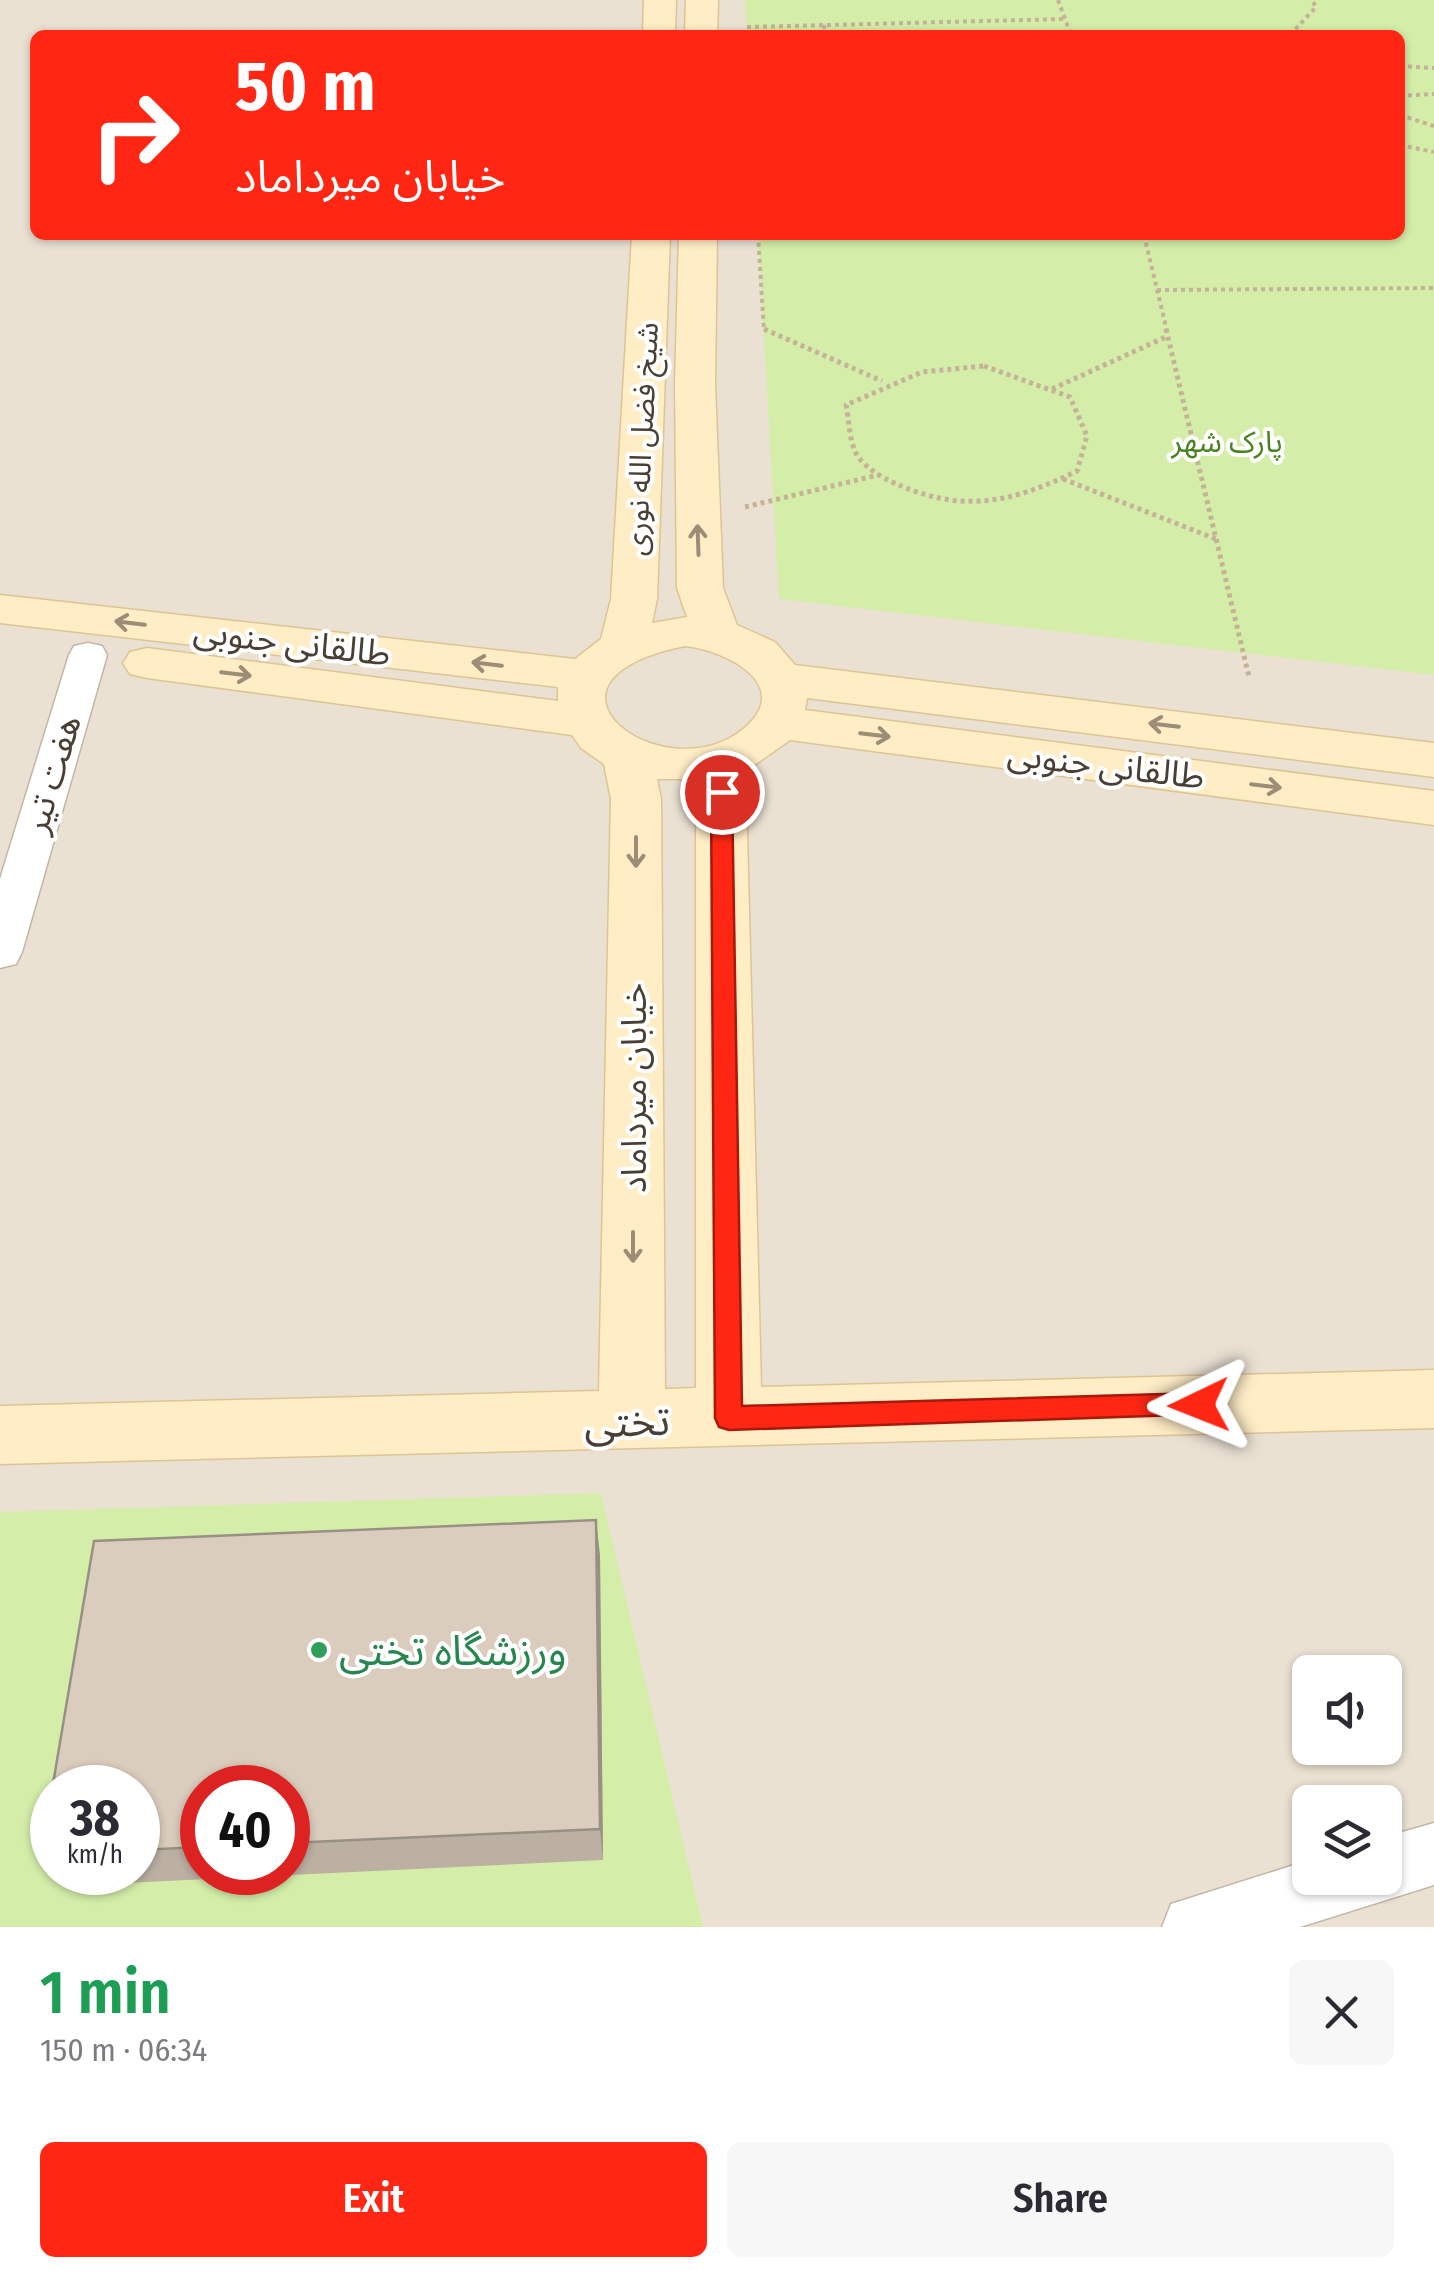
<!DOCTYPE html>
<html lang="en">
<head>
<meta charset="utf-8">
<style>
	:root { --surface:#fff; --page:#f7f7f7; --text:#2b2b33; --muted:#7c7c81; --accent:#ff2713 }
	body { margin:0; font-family:"Fira Sans Condensed","Noto Sans Arabic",sans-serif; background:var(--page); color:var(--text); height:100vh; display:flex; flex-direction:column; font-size:38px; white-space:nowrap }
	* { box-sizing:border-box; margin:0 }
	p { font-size:32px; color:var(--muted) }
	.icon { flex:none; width:55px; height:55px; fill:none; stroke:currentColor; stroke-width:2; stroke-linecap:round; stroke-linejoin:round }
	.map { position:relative; height:1927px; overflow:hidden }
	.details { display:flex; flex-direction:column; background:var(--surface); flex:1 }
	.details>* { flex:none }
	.hud { position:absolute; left:30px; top:30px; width:1375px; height:210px; border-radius:15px; box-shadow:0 2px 8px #0004; background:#ff2713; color:#fff; overflow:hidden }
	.fabs { position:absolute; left:1292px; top:1655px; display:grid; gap:20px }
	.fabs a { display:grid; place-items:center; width:110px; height:110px; border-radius:15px; background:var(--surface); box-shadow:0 2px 8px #0004; font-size:50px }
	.speed { position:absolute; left:30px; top:1765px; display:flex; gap:20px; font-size:50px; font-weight:700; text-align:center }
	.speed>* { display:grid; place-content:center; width:130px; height:130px; border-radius:50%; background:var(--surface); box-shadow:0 2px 8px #0004; line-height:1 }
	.speed small { font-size:25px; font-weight:400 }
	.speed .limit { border:15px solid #d22; background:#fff; color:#111 }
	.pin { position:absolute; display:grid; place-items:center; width:85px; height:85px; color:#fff; margin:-42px; border:5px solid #fff; border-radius:50%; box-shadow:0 2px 10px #0007 }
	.me { position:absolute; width:110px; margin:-55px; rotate:268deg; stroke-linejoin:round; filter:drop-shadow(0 0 8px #0008) }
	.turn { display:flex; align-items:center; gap:35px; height:210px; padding:0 40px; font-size:45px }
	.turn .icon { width:130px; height:130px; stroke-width:2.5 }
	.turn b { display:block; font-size:70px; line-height:85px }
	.round { display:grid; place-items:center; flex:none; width:105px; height:105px; border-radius:15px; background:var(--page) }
	.summary { display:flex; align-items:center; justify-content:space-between; height:170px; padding:0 40px }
	h1 { font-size:60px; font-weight:600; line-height:75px; color:#1e9e55 }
	.primary-button { display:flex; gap:20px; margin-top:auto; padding:20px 40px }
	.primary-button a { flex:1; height:115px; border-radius:15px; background:var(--accent); color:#fff; font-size:40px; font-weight:600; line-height:115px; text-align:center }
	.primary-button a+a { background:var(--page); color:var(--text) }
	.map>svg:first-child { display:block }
	.residential { fill:#eae1d3; fill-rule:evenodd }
	.green { fill:#d4eeaa; fill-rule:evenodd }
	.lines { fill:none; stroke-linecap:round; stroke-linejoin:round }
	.street-casing { stroke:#c2b7a7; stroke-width:3 }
	.secondary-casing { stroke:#dec492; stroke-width:3 }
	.path-far1 { stroke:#c5b297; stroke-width:4; stroke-dasharray:4 4; stroke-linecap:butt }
	.path { stroke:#c5b297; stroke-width:5; stroke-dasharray:4 4; stroke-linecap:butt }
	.street { fill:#fff; fill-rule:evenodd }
	.secondary { fill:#ffedc6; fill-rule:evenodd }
	.wall { fill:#bcb0a3; fill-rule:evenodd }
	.shaded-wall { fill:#999084 }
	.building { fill:#dbcdbd; stroke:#999084; stroke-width:2.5 }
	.oneway { stroke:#9b8d76 }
	.route { fill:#ff2713; stroke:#a6190c; stroke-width:2.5 }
	.leisure-dot { fill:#2e9e5b; stroke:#fff; stroke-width:4 }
	.labels { text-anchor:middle; stroke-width:8; stroke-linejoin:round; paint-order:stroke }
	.far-street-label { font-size:30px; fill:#493f34; stroke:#fff }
	.far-park-label { font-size:30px; fill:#4b8220; stroke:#fff }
	.street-label { font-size:35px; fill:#493f34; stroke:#fff }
	.near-street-label { font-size:42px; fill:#493f34; stroke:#fff }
	.near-leisure-label { font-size:42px; fill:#27864d; stroke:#fff; text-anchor:start }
</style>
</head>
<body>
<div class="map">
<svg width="1434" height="1927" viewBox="0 0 1434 1927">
	<rect width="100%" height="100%" fill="#f5efe6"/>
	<path class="residential" d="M0 0H1434V1927H0ZM35 35H1400V235H35ZM1310 1672H1385V1748H1310ZM52 1788H138V1872H52ZM202 1788H288V1872H202ZM1310 1802H1385V1878H1310Z"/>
	<g class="green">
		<polygon points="745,0 1434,0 1434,675 779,599 758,235 1400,235 1400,35 747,35"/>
		<path d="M601 1493 703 1927H0V1512ZM52 1788H138V1872H52ZM202 1788H288V1872H202Z"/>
	</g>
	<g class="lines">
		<g class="street-casing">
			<g id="street">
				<polygon points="88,643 102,646 107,655 22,952 16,964 0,968 0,879 69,655 74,646"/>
				<polygon points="1434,1823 1434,1885 1300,1927 1162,1927 1171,1904 1310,1860 1310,1878 1385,1878 1385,1837"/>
			</g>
		</g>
		<g class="secondary-casing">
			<g id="secondary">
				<polygon points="644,0 676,0 675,35 643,35"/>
				<polygon points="686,0 718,0 717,35 685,35"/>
				<path d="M632 235H670L657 599 652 623 687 617 677 588 675 384 679 235H717L715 384 723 588 737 625 775 642 795 665 1434 743V777L807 698 805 710 1434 791V825L790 740 753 766 746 792 761 1387 1434 1370V1428L0 1464V1406L599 1391 611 799 604 764 581 748 572 735 147 678 130 674 123 663 130 652 147 648 558 701V687L0 623V595L575 659 601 639 611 599ZM685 646C726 650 797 686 742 730 662 793 512 681 685 646ZM657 779H700L696 792V1388L665 1389 661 799Z"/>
			</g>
		</g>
		<g class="path-far1">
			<polyline points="1058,0 1071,35"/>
			<polyline points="824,25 825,35"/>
			<polyline points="747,27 1065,19"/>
			<polyline points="1290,35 1316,7 1312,0"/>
			<polyline points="1400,66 1434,68"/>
			<polyline points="1400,96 1434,94"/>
			<polyline points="1400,115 1434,126"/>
			<polyline points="1400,145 1434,152"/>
			<polyline points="758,235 764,331"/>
			<polyline points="1144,235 1167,331"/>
			<polyline points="1157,290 1434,288"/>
		</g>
		<g class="path">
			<polyline points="764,329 882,381"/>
			<polyline points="1166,329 1249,677"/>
			<path d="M984 366 1070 397 1087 436 1077 471C1009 504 960 514 890 481 878 475 860 464 855 451 849 438 849 419 846 405L922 372Z"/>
			<polyline points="1052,389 1168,336"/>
			<polyline points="1063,479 1216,539"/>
			<polyline points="745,507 878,475"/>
		</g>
		<use href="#street" class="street"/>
		<use href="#secondary" class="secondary"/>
	</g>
	<path class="wall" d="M596 1520 600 1556 603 1860 61 1886 41 1855 94 1541ZM52 1788H138V1872H52ZM202 1788H288V1872H202Z"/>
	<polygon class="shaded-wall" points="596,1520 600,1556 603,1860 600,1829"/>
	<polygon class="building" points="596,1520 600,1829 288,1843 288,1788 202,1788 202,1847 138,1850 138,1788 52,1788 52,1854 41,1855 94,1541"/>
	<defs><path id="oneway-shaft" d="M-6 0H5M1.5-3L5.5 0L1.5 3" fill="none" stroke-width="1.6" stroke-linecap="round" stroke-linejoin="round" transform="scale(2.5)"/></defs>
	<g class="oneway">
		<use href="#oneway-shaft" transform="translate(698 540) rotate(-92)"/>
		<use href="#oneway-shaft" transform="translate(130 623) rotate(-173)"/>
		<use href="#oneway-shaft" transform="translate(487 664) rotate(-173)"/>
		<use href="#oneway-shaft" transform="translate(236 674) rotate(7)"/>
		<use href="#oneway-shaft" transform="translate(1164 725) rotate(-173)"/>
		<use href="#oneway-shaft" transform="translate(875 735) rotate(7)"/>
		<use href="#oneway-shaft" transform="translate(1266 786) rotate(7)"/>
		<use href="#oneway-shaft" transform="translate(636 852) rotate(90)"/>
		<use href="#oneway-shaft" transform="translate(633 1247) rotate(90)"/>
	</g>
	<polygon class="route" points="722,785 732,792 742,1406 1199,1393 1209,1397 1213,1405 1209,1414 729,1430 719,1427 715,1418 711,792"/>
	<circle class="leisure-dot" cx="319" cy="1650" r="10"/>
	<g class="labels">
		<g class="far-street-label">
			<text transform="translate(642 439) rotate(-87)" y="10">شیخ فضل الله نوری</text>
		</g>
		<g class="far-park-label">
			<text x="1227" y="452">پارک شهر</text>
		</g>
		<g class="street-label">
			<text transform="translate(292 642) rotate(7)" y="12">طالقانی جنوبی</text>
			<text transform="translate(1106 765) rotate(7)" y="12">طالقانی جنوبی</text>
			<text transform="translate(52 774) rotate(-73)" y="12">هفت تیر</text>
			<text transform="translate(634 1088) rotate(-90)" y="12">خیابان میرداماد</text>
		</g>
		<g class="near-street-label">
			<text transform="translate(627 1421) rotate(-2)" y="15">تختی</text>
		</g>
		<g class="near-leisure-label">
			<text x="339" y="1665">ورزشگاه تختی</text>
		</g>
	</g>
</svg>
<div class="fabs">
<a><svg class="icon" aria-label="sound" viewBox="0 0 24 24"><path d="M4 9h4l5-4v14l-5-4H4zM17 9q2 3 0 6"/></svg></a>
<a><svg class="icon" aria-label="layers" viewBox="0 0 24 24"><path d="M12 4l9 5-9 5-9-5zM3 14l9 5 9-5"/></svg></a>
</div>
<div class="speed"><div>38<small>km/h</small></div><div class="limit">40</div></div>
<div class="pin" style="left:722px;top:792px;background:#d93025"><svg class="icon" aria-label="arrive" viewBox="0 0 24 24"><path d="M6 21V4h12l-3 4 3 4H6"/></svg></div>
<svg class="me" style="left:1199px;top:1405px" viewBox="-20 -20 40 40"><path d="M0-17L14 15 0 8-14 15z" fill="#ff2713" stroke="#fff" stroke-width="4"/></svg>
<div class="hud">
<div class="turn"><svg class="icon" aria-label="right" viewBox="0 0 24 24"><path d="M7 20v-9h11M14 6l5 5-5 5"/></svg><div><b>50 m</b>خیابان میرداماد</div></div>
</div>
</div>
<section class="details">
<div class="summary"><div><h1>1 min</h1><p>150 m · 06:34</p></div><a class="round"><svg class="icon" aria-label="close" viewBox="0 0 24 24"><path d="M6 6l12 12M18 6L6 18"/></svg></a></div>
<div class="primary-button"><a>Exit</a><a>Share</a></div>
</section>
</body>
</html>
